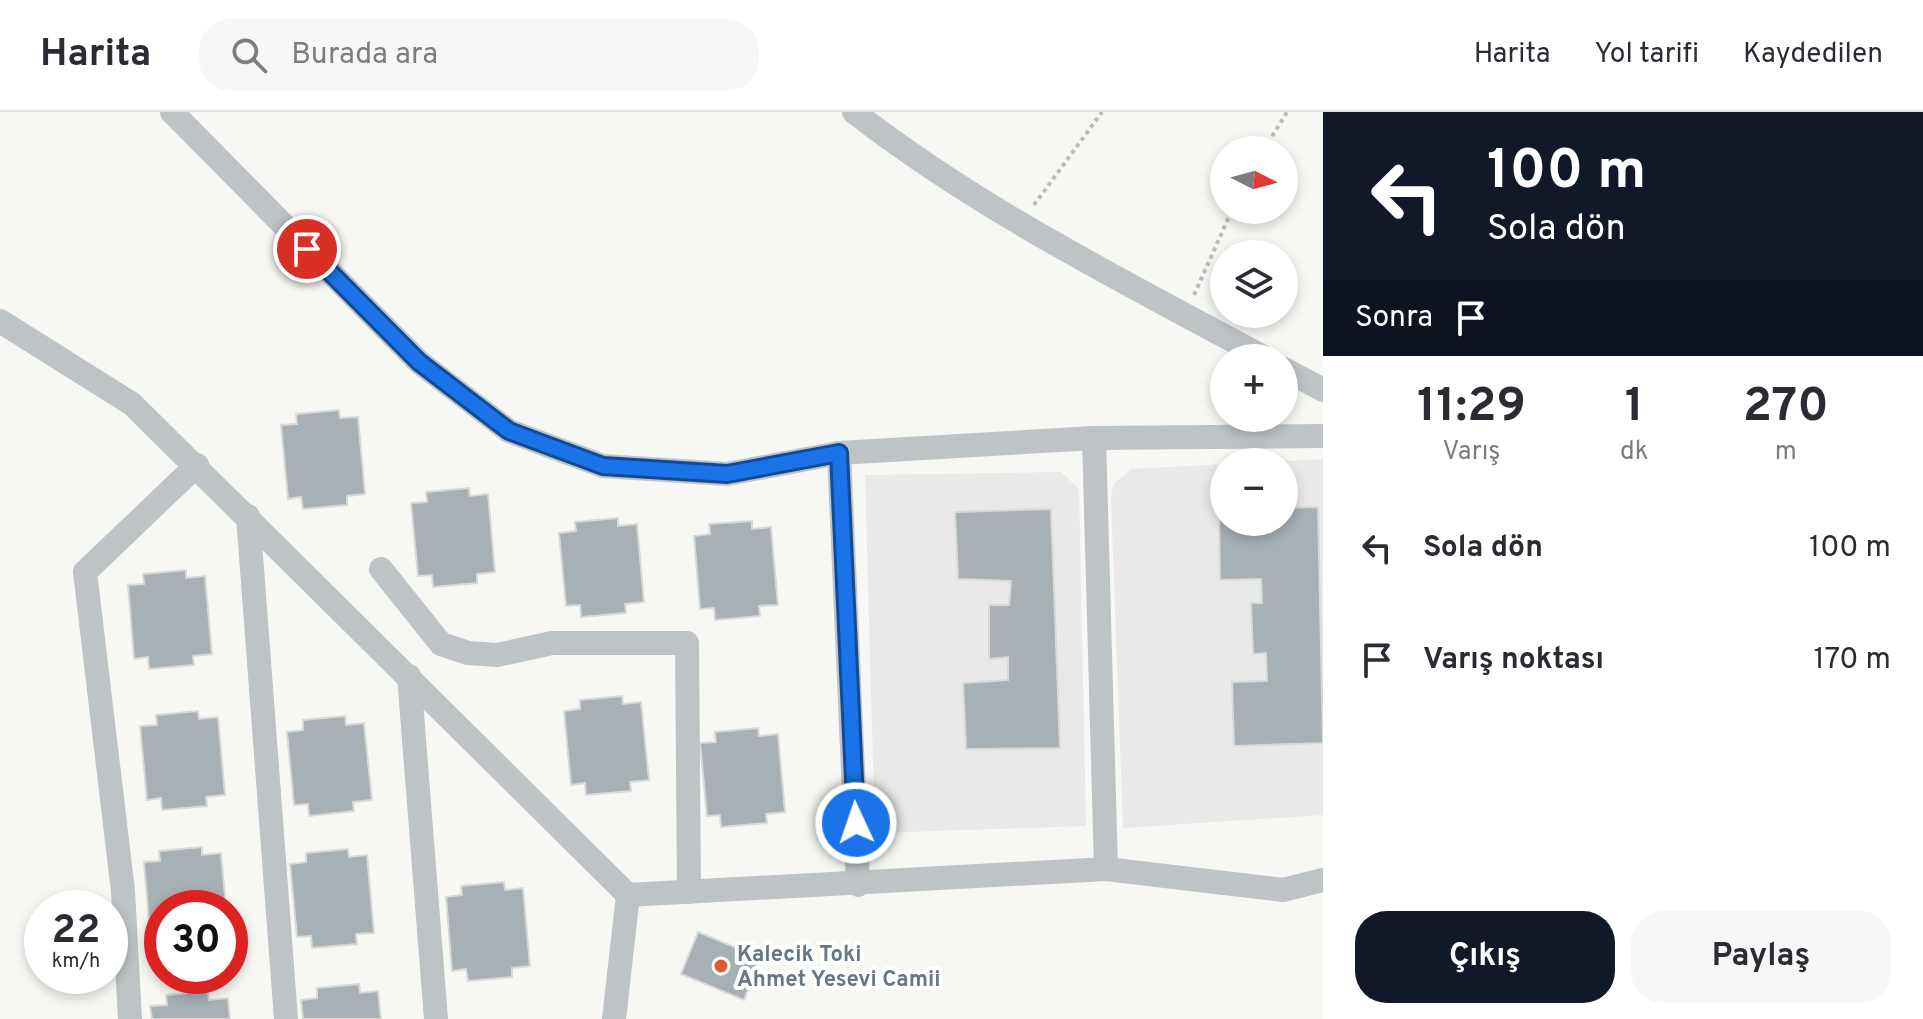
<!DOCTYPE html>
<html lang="tr">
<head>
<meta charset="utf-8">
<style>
	:root { --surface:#fff; --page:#f7f7f7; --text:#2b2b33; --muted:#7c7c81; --line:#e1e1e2; --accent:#111827 }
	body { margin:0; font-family:Overpass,sans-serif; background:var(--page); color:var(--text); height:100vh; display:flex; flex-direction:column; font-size:30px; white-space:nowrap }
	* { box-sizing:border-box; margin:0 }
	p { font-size:26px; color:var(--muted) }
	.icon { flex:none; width:44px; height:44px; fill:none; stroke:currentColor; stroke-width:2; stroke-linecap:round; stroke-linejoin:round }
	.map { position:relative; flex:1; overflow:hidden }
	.drawer { display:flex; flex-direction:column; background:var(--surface); width:600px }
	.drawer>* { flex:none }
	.hud { background:#111827; color:#fff; overflow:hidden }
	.needle { width:52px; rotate:96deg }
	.controls { position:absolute; left:1210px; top:24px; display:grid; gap:16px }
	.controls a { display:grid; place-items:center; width:88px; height:88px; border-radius:50%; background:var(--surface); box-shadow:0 4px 12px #0003; font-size:40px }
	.speed { position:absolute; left:24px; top:778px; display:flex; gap:16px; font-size:40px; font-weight:700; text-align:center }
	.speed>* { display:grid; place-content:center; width:104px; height:104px; border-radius:50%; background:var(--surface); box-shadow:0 4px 12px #0003; line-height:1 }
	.speed small { font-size:20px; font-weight:400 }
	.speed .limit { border:12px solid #d22; background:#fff; color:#111 }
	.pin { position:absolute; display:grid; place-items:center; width:68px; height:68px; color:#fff; margin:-34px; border:4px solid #fff; border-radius:50%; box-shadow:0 2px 8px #0007 }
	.me { position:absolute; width:88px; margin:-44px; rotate:357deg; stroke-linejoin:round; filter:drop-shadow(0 0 6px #0008) }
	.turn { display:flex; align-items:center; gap:28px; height:168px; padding:0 32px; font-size:36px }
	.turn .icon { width:104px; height:104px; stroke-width:2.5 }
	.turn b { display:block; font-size:56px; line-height:68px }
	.then { display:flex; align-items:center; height:76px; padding:0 32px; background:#0003; gap:16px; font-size:30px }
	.eta { display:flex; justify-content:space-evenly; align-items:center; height:136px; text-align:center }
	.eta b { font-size:48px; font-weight:700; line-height:56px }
	.button { display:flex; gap:16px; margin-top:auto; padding:16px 32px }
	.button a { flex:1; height:92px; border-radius:32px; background:var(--accent); color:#fff; font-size:32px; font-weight:700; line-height:92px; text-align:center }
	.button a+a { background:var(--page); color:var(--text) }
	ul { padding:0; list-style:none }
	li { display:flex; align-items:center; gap:24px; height:112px; padding:0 32px }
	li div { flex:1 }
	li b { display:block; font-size:30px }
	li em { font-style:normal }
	header { display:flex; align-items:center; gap:48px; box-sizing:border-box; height:112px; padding:0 40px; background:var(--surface); border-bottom:2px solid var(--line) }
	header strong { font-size:38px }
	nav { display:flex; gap:44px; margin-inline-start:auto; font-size:28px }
	.search { width:560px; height:72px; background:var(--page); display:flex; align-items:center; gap:20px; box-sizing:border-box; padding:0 28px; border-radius:32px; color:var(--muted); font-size:30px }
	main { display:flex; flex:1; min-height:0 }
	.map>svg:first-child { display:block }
	.built { fill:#e8e9e8 }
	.building { fill:#a7b0b5; stroke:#d9d9d7; stroke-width:2 }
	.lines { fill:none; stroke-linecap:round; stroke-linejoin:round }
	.path { stroke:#b9bcbe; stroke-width:4; stroke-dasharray:4 4; stroke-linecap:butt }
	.minor { stroke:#bec3c6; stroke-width:24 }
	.route-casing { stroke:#114b97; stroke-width:20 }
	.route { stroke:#1a73e8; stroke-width:14 }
	.poi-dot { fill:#dd5b2f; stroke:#fff; stroke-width:3 }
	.labels { text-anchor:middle; stroke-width:8; stroke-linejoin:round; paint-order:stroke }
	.poi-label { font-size:22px; font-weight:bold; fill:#677784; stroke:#fff; text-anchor:start }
</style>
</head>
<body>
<header>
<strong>Harita</strong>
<div class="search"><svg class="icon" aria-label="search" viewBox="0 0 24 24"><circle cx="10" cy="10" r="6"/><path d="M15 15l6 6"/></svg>Burada ara</div>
<nav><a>Harita</a><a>Yol tarifi</a><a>Kaydedilen</a></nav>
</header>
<main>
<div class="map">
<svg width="1323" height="907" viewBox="0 0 1323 907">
	<rect width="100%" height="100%" fill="#f7f7f4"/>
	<g class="built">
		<polygon points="1323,347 1323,703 1123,716 1111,386 1114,371 1132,357 1224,352 1224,410 1284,410 1284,350 1270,350"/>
		<polygon points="1061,360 1079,377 1086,714 875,721 865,363"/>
	</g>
	<g class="building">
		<polygon points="339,298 340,306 358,305 365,382 347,384 347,393 303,397 301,385 288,387 281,313 297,312 296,302"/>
		<polygon points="469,376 470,384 488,382 495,460 477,462 477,471 433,475 432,463 418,464 411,391 427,390 426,380"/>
		<polygon points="1318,395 1323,631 1234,634 1232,570 1267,569 1266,541 1253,542 1251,491 1262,491 1261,467 1220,468 1219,398 1224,398 1224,410 1284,410 1284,396"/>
		<polygon points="1051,397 1060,636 966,637 963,571 1008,568 1008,545 989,547 989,493 1009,493 1011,469 958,467 955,400"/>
		<polygon points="618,406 618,414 637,412 644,490 625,492 626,501 581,505 580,493 566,494 559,421 576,419 575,410"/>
		<polygon points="752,409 752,417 771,415 778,493 759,494 760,504 715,508 714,496 700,497 694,424 710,422 709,412"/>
		<polygon points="186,458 186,466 205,464 212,542 193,544 194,553 149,557 148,545 134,547 128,473 144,472 143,462"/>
		<polygon points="622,584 623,592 641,590 649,668 630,670 631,679 586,683 585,671 571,673 564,599 580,597 580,588"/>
		<polygon points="198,599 199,607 218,605 225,683 206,685 207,694 162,698 161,686 147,688 140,614 157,613 156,603"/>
		<polygon points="345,604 346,613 364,611 372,688 353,690 354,699 309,704 308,692 294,693 287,620 303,618 303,608"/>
		<polygon points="758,616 759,624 778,622 785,700 766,702 767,711 721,715 720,703 707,704 700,631 716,630 715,620"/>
		<polygon points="202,735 202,743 221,741 226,796 162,796 162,822 150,823 144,750 160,749 159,739"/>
		<polygon points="348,737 349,745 367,743 374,821 356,822 357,832 312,836 311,824 297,825 290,752 306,750 306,741"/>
		<polygon points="504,770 505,778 523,776 530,854 512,856 512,865 468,869 466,857 452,859 446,785 462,783 461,774"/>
		<polygon points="698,820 761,846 744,888 681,862"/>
		<polygon points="359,872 360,881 378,879 381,907 303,907 301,888 317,886 317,876"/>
		<polygon points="208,879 209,888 228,886 230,907 152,907 150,894 167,893 166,883"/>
	</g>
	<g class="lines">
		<g class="path">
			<polyline points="1264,38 1287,0"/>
			<polyline points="1034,93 1102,0"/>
			<polyline points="1194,183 1232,98"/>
		</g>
		<g class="minor">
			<polyline points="172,0 419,250 509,319 603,354 727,362 839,341 1094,326 1323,324"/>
			<path d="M854 0C980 98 1125 170 1265 246"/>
			<polyline points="0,209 132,292 628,783 1106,757 1283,778 1323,768"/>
			<polyline points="1284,257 1323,278"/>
			<polyline points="1094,326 1106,757"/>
			<polyline points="839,341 858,773"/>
			<polyline points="248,404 286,907"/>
			<polyline points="381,457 441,532 468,541 497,543 552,531 687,531 689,780"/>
			<polyline points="409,564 436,907"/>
			<polyline points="130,907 123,779 85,460 197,353"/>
			<polyline points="614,907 628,783"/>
		</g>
	</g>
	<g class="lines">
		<g class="route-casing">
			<polyline id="route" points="307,137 419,250 509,319 603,354 727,362 839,341 856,711"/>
		</g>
		<use href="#route" class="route"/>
	</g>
	<circle class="poi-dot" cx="721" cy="854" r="8"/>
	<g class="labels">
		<g class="poi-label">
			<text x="737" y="849">Kalecik Toki<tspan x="737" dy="25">Ahmet Yesevi Camii</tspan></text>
		</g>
	</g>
</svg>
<div class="controls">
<a><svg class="needle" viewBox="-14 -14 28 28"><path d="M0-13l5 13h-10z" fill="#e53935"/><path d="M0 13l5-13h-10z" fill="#7c7c81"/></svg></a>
<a><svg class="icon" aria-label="layers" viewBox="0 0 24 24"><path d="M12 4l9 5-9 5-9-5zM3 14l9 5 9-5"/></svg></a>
<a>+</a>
<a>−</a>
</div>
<div class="speed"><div>22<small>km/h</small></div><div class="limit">30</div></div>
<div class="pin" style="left:307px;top:137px;background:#d93025"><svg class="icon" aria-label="arrive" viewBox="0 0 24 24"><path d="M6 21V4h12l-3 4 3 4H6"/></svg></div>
<svg class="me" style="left:856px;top:711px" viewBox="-20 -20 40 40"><circle r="17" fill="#1a73e8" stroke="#fff" stroke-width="3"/><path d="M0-11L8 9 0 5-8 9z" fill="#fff"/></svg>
</div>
<section class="drawer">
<div class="hud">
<div class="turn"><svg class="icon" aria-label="left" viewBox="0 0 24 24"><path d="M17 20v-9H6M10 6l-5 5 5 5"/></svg><div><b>100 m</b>Sola dön</div></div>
<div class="then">Sonra<svg class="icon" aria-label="arrive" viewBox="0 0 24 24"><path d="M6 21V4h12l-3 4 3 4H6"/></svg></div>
</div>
<div class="eta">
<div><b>11:29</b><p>Varış</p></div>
<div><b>1</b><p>dk</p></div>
<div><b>270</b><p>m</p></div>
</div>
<ul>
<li><svg class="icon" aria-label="left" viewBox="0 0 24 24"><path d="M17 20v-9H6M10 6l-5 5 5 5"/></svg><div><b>Sola dön</b></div><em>100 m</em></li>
<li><svg class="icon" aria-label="arrive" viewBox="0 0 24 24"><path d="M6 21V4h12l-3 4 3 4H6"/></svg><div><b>Varış noktası</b></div><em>170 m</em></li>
</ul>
<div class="button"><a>Çıkış</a><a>Paylaş</a></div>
</section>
</main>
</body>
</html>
